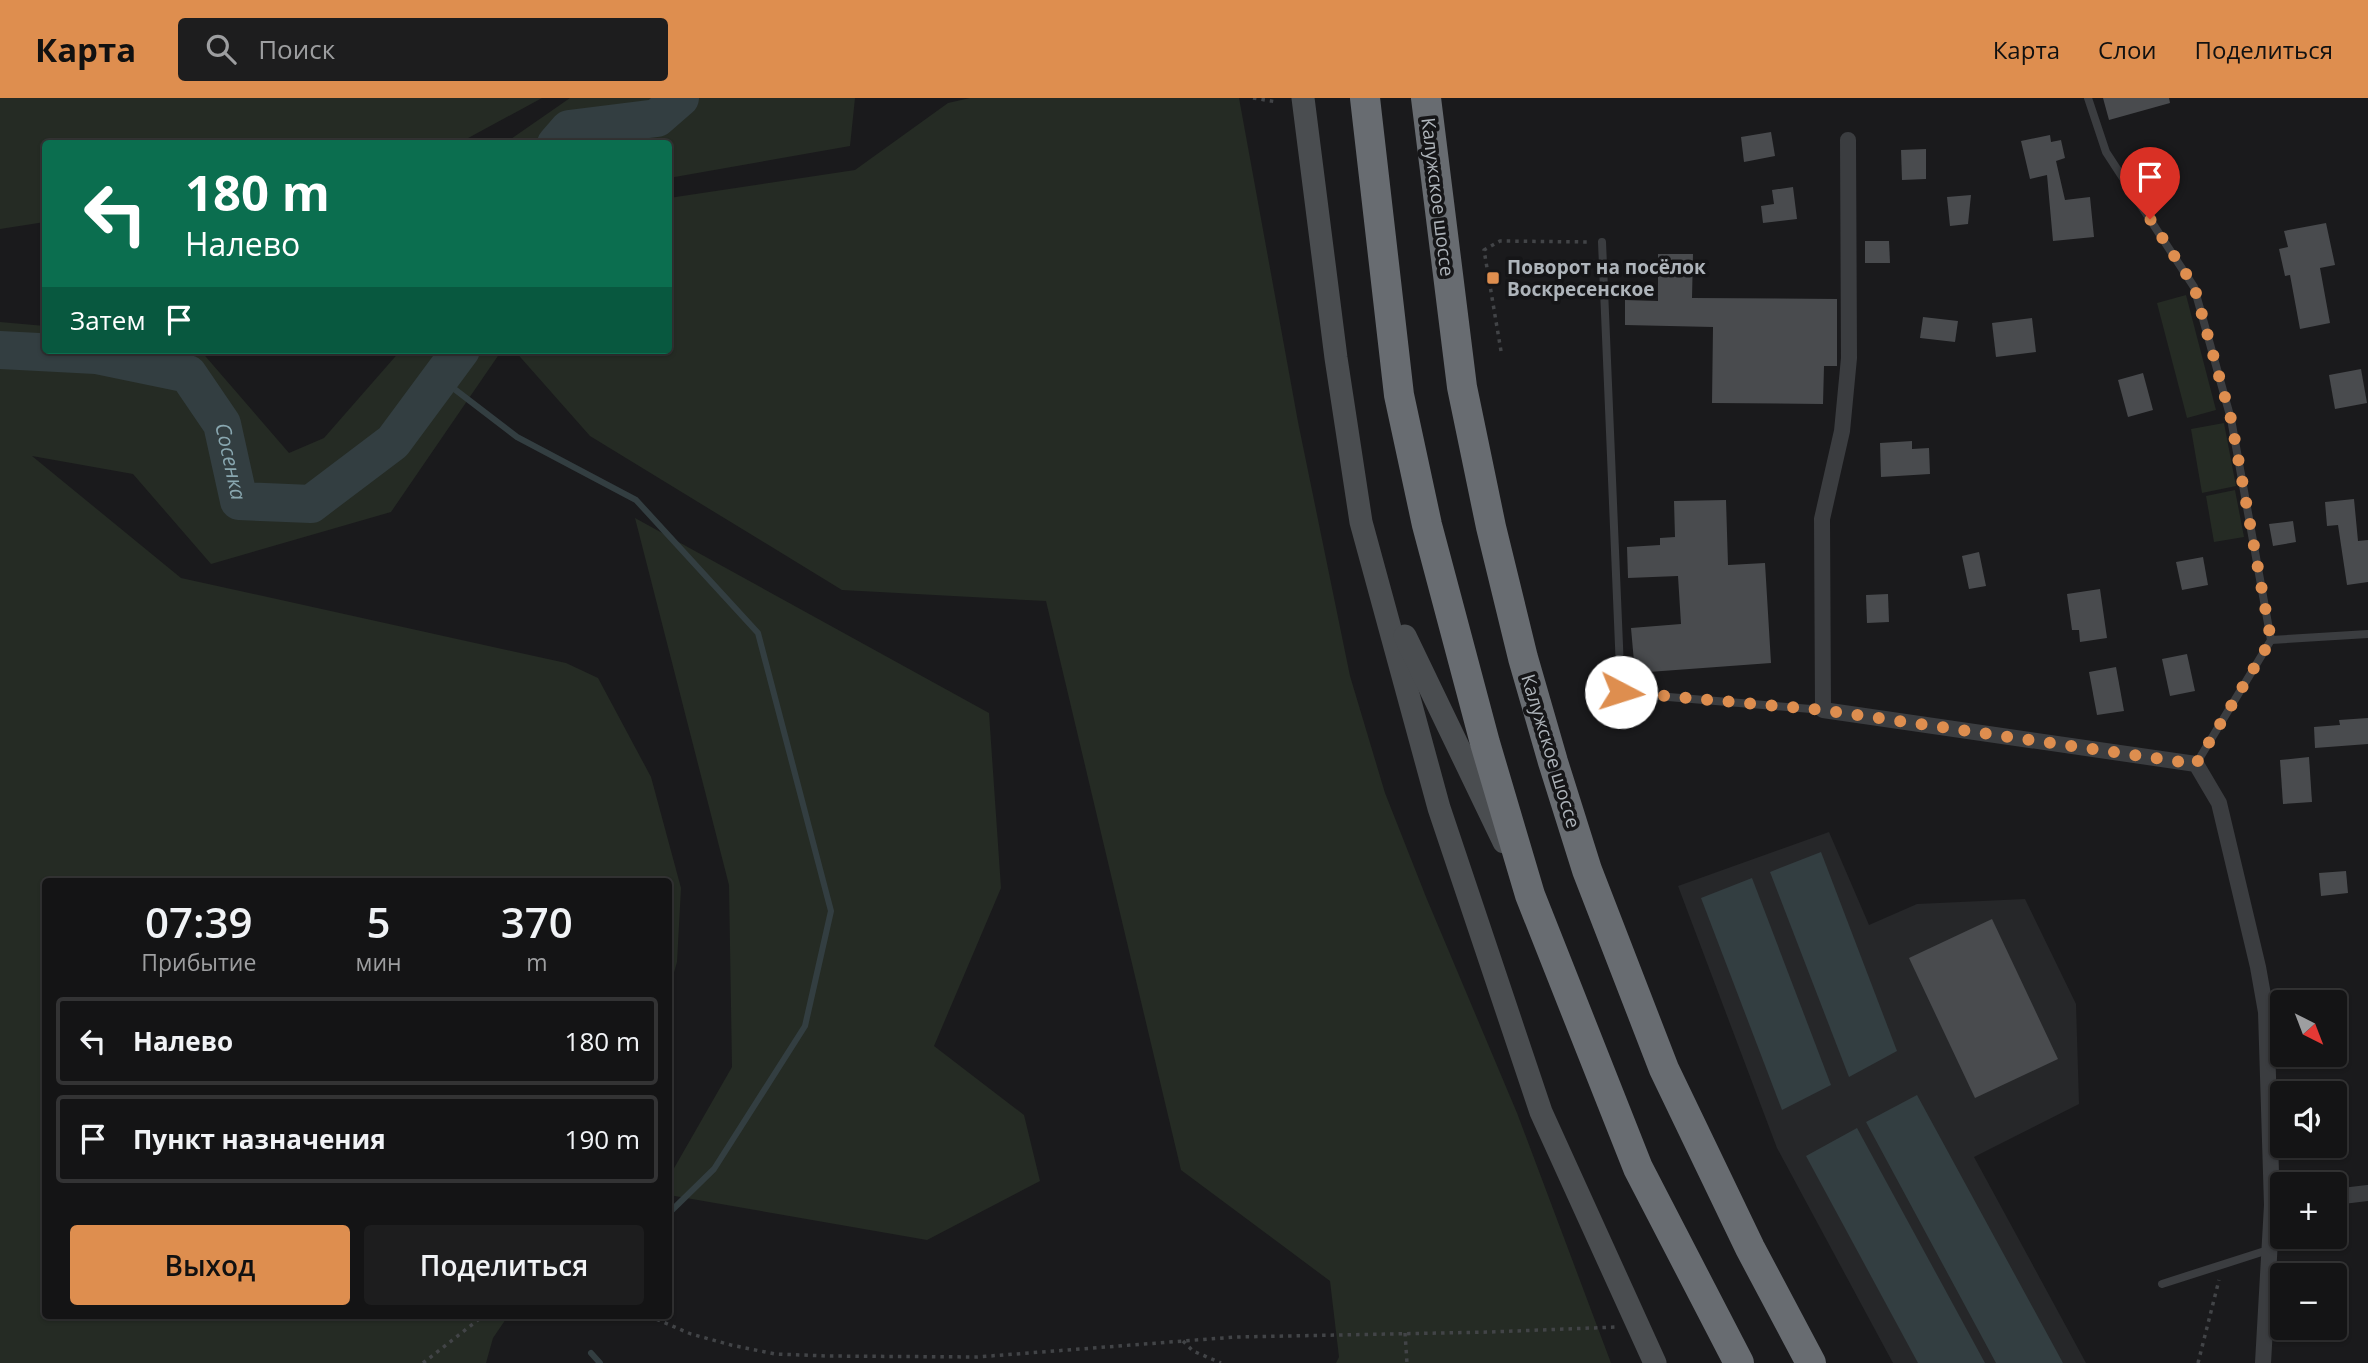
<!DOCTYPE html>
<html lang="ru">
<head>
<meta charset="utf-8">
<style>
	:root { --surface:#141415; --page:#1d1d1e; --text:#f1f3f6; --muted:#9d9ea0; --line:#333334; --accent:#de8e4f }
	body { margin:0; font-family:"Open Sans",sans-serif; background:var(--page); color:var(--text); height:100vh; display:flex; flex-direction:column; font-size:26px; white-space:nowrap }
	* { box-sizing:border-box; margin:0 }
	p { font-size:23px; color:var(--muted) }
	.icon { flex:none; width:38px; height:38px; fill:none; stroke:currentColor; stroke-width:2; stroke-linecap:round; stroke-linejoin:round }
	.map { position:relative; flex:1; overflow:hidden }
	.panel { position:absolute; left:42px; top:780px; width:630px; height:441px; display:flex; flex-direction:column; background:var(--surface); border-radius:7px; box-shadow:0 2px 5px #0004,0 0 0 2px var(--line) }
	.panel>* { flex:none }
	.top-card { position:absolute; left:42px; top:42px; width:630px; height:214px; border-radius:7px; box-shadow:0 2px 5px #0004,0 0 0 2px var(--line); background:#0b6e4f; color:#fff; overflow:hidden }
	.needle { width:46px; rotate:138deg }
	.buttons { position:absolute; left:2270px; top:892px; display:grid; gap:14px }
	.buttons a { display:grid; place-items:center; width:77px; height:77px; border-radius:7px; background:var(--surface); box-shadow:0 2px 5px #0004,0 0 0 2px var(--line); font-size:35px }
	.pin { position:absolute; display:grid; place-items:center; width:60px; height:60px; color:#fff; margin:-72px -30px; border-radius:50% 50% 50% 0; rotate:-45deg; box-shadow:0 0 7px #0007 }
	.pin .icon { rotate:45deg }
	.me { position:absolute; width:77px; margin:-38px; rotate:95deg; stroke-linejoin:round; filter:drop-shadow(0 0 5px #0008) }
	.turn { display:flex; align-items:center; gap:24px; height:147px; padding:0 28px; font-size:32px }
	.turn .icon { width:91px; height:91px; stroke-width:2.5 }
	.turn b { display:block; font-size:49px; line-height:60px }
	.then { display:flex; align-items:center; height:66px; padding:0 28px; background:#0003; gap:14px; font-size:26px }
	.eta { display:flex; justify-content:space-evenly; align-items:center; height:119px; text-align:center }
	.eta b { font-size:42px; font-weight:600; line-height:49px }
	.action { display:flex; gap:14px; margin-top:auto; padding:14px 28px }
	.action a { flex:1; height:80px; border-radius:7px; background:var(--accent); color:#111; font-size:28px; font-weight:600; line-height:80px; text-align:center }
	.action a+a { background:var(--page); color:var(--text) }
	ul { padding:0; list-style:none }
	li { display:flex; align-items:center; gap:21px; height:88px; margin:0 14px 10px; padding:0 14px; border:4px solid var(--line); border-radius:7px }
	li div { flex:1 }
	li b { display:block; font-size:26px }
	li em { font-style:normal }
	header { display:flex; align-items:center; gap:42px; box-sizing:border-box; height:98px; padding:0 35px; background:var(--accent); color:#111 }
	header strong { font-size:33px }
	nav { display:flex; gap:38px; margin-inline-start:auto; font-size:24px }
	.search { width:490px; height:63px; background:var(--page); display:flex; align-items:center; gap:18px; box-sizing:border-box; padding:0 24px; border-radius:7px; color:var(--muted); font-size:26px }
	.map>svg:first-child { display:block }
	.built { fill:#262729 }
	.green { fill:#252b24 }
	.water { fill:#333e41 }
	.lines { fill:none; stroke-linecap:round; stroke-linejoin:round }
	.stream { stroke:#333e41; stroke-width:6 }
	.river { stroke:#333e41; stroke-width:38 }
	.building { fill:#494b4e }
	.path { stroke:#424447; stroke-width:3.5; stroke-dasharray:3.5 5; stroke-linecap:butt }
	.lane { stroke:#3b3d40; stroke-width:8 }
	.street { stroke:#3b3d40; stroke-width:16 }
	.secondary { stroke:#4a4d50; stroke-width:23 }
	.highway { stroke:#686c71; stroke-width:30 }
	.route { stroke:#de8e4f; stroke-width:12; stroke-dasharray:0 21.6 }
	.poi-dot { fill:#de8e4f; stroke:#151517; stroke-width:2.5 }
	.labels { text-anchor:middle; stroke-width:7; stroke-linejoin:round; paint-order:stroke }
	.street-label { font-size:19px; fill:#aeb4ba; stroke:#151517 }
	.poi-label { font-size:19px; font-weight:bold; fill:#aeb4ba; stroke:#151517; text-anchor:start }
	.water-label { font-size:21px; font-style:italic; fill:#89a7b0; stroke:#151517 }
</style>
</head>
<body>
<header>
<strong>Карта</strong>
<div class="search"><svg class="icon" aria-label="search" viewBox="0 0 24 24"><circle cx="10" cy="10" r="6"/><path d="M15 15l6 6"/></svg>Поиск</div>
<nav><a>Карта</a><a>Слои</a><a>Поделиться</a></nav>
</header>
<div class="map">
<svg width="2368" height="1265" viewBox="0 0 2368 1265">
	<rect width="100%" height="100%" fill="#1a1a1c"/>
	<polygon class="built" points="1829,734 1869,827 1917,806 2025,801 2076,906 2079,1006 1974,1059 2086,1265 1893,1265 1777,1050 1678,788"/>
	<g class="green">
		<polygon points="0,0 542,0 459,45 46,46 45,124 0,131"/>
		<polygon points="570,0 855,0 850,48 669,80 668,46 505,45"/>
		<polygon points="970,0 1239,0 1298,324 1350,578 1385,695 1426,799 1517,1015 1611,1265 1336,1265 1339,1259 1330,1183 1181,1072 1046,503 842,492 590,338 514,252 668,252 669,100 855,72 948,5"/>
		<polygon points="2186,197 2216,312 2187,320 2157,205"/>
		<polygon points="0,224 45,228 46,252 200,252 289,355 324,340 401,252 502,252 391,414 211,466 133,376 32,358 181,480 566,565 598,580 651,679 681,790 677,864 669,892 668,784 46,784 46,1218 508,1218 493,1240 486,1265 0,1265"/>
		<polygon points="2224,325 2236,388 2202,395 2191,331"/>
		<polygon points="2235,392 2244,439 2214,444 2206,398"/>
		<polygon points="635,420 989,615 1001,790 934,948 1024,1017 1040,1083 927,1142 669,1097 669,1079 732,969 729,787"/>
	</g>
	<g class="water">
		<polygon points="1821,754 1897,953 1849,979 1770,774"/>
		<polygon points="1752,780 1831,987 1782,1012 1701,800"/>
		<polygon points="1917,997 2063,1265 1996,1265 1866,1024"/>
		<polygon points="1857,1030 1985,1265 1918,1265 1806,1058"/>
	</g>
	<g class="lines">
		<g class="stream">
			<polyline points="440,280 517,339 636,402 758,535 831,813 805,928 714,1071 668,1116"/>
			<polyline points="591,1255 600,1265"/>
		</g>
		<g class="river">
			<polyline points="556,46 569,31 657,20 680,0"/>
			<path id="s1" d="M0 252 96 257 188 276 222 326 239 403 311 406 393 344 461 252"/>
		</g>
	</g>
	<g class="building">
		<polygon points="2103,0 2169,0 2170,5 2109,22"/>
		<polygon points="1771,34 1775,58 1744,64 1741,39"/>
		<polygon points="2050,37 2051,44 2061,42 2065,60 2056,63 2065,102 2090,99 2094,139 2053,143 2047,77 2030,81 2021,43"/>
		<polygon points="1926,51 1926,81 1902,82 1901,52"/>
		<polygon points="1793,89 1797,121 1763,125 1761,108 1774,106 1772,92"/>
		<polygon points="1971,97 1968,126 1950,128 1947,99"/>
		<polygon points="2326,125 2335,167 2320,170 2330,225 2300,231 2290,177 2285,178 2279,151 2288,149 2284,133"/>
		<polygon points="1865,143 1889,143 1890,165 1865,165"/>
		<polygon points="1658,156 1693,156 1692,200 1837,201 1837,268 1824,268 1823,306 1712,305 1713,229 1625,227 1625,202 1658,203"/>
		<polygon points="1923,219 1958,223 1955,244 1920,240"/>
		<polygon points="2032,220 2036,254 1996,259 1992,225"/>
		<polygon points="2361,271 2367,305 2335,311 2329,277"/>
		<polygon points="2143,275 2153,312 2128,319 2118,282"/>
		<polygon points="1912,343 1912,351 1929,350 1930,376 1881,379 1880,345"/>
		<polygon points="2354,401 2358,443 2368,442 2368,484 2347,487 2338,427 2327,428 2325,404"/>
		<polygon points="1726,402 1728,467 1765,465 1771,565 1635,575 1631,530 1681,526 1678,478 1628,480 1627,449 1660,447 1660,440 1675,439 1674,403"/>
		<polygon points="2293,423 2296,444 2273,448 2269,426"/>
		<polygon points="1979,454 1986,488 1969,491 1962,458"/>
		<polygon points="2203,459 2208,487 2182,492 2176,464"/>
		<polygon points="2100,491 2107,540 2080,544 2079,532 2072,532 2067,496"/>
		<polygon points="1888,496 1889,524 1867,525 1866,497"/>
		<polygon points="2187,556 2195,593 2170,598 2162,561"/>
		<polygon points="2116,569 2124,613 2097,617 2089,574"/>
		<polygon points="2368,620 2368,646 2315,650 2314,629 2340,627 2339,622"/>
		<polygon points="2309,659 2312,704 2283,706 2280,662"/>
		<polygon points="2346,773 2348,795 2321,798 2319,775"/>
		<polygon points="1992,821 2058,961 1975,1000 1909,860"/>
	</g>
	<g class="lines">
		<g class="path">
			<polyline points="1253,0 1277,4"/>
			<polyline points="1501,253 1484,152 1500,143 1590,144"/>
			<polyline points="649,1218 691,1236 731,1247 775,1256 828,1258 977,1259 1235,1239 1490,1234 1617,1229"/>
			<polyline points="1405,1235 1407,1265"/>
			<polyline points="1183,1243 1193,1253 1221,1265"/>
			<polyline points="423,1265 483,1218"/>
			<polyline points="2198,1265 2219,1182"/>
		</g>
		<g class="lane">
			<polyline points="2088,0 2106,54 2194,189 2231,321 2271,542 2196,666"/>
			<polyline points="1602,144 1621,595 1823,612"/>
			<polyline points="2271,542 2368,536"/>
			<polyline points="2162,1186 2268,1152"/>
		</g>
		<g class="street">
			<polyline points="1848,42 1849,260 1842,333 1822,421 1823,612 2196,666 2219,705 2258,869 2266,914 2272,1107 2263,1265"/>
			<polyline points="2334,1099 2368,1095"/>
		</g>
		<g class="secondary">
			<polyline points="1303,0 1336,260 1361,424 1439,710 1541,1014 1655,1265"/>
			<polyline points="1405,538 1504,744"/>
		</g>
		<g class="highway">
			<polyline points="1365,0 1399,297 1427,427 1485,645 1530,797 1638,1070 1739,1265"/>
			<polyline points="1426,0 1462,289 1491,429 1523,560 1553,664 1587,772 1664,971 1750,1150 1811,1265"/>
		</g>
	</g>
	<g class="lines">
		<polyline class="route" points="1621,594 1823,612 2196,666 2271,542 2231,321 2194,188 2150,121"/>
	</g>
	<rect class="poi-dot" x="1486" y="173" width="14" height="14" rx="3.5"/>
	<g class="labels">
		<g class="street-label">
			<text transform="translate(1438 99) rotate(83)" y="7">Калужское шоссе</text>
			<text transform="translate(1551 653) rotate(73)" y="7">Калужское шоссе</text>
		</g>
		<g class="poi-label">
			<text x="1507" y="176">Поворот на посёлок<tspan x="1507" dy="22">Воскресенское</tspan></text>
		</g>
		<g class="water-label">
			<text dy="7" stroke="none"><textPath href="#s1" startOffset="289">Сосенка</textPath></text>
		</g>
	</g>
</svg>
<div class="buttons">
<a><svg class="needle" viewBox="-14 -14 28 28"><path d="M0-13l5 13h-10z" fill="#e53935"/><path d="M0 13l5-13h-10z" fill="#9d9ea0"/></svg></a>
<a><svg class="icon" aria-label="sound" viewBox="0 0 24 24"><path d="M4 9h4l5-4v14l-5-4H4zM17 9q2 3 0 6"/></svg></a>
<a>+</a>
<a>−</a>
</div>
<div class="pin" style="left:2150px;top:121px;background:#d93025"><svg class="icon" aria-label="arrive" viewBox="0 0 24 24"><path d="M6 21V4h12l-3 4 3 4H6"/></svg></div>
<svg class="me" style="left:1621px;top:594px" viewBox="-20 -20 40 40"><circle r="19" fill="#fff"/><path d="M0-13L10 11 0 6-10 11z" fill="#de8e4f"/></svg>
<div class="top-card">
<div class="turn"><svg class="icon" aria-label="left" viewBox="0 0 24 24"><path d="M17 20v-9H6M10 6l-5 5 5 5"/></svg><div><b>180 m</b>Налево</div></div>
<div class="then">Затем<svg class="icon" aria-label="arrive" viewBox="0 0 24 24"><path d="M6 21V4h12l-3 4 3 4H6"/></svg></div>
</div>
<section class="panel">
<div class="eta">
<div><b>07:39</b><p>Прибытие</p></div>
<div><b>5</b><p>мин</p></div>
<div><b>370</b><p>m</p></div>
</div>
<ul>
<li><svg class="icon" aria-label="left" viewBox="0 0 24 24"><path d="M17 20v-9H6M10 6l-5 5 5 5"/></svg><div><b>Налево</b></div><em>180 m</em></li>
<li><svg class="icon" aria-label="arrive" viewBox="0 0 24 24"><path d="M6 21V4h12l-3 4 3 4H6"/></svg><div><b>Пункт назначения</b></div><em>190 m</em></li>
</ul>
<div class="action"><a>Выход</a><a>Поделиться</a></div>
</section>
</div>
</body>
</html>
